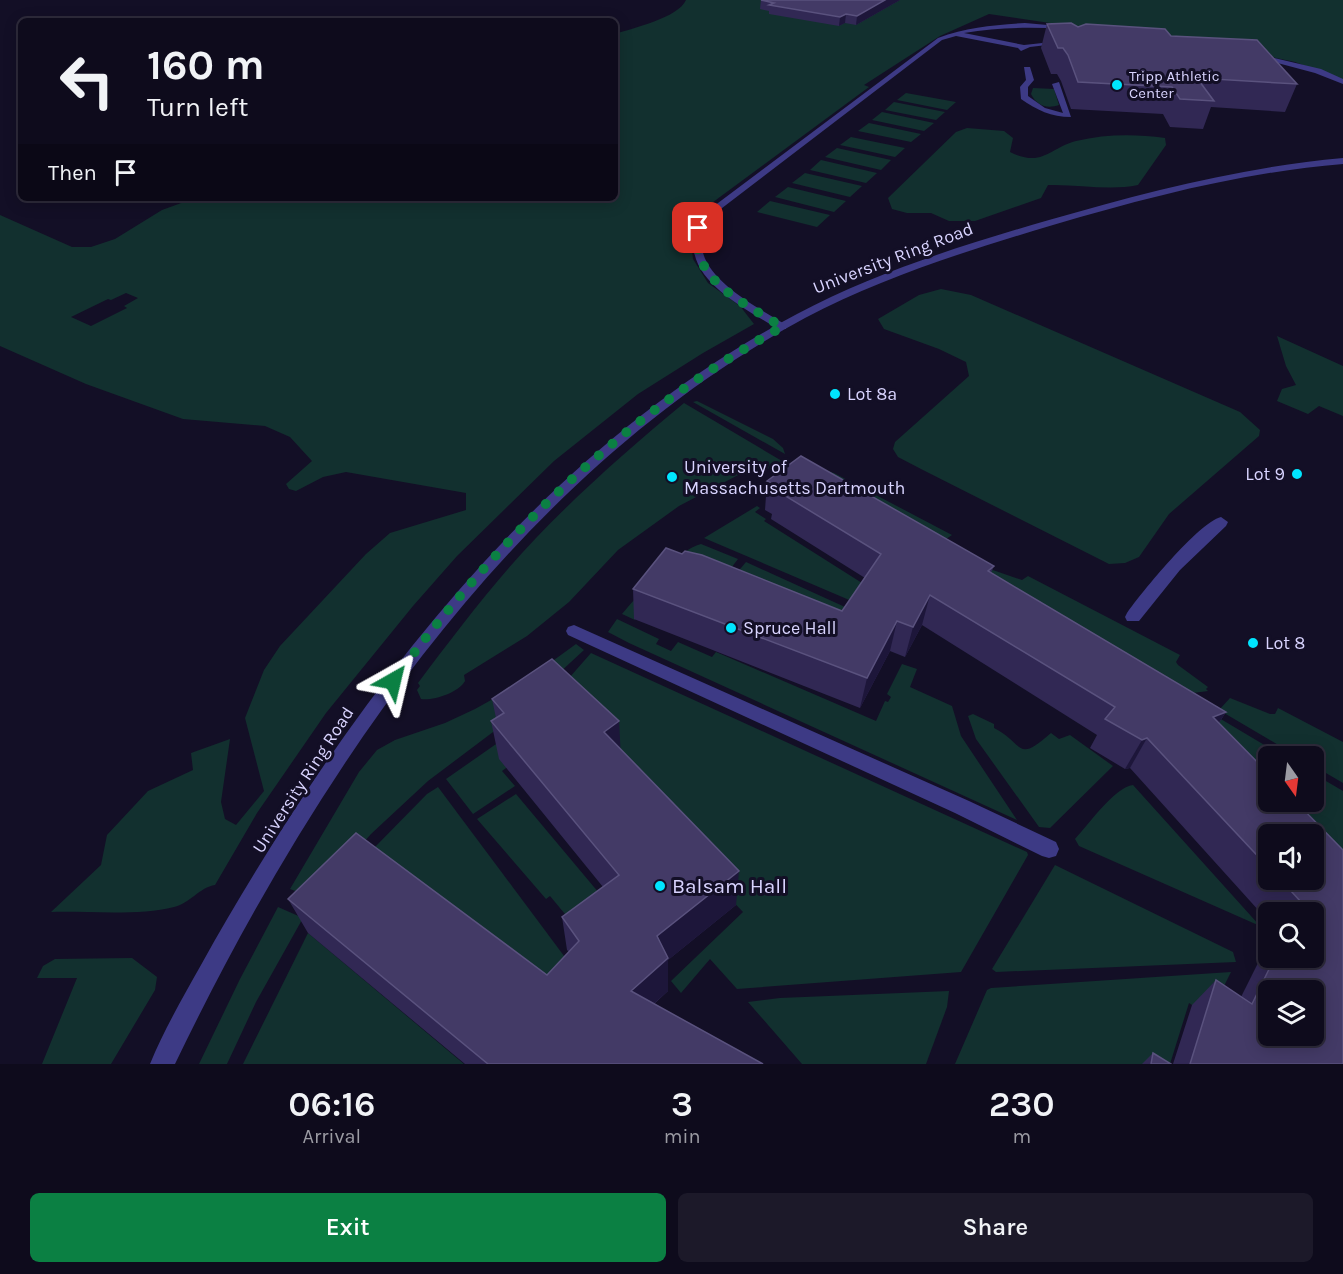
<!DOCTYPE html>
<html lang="en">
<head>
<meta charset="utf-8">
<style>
	:root { --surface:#0e0b1c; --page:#1c1929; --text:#f1f3f6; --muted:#9b9ba3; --line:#2e2b3b; --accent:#0b8043 }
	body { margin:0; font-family:Karla,sans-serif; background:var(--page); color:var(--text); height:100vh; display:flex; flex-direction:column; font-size:22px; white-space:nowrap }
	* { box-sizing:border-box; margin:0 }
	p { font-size:20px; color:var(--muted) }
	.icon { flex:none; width:33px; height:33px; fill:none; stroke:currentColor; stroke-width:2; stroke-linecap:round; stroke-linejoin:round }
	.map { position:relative; height:1064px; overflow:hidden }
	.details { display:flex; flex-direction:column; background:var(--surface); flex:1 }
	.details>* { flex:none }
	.guide { position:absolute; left:18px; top:18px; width:600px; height:183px; border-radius:9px; box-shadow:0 3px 15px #0003,0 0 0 2px var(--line); background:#0e0b1c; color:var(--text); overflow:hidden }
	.needle { width:39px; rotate:166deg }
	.controls { position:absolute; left:1258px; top:746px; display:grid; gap:12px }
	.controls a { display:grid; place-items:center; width:66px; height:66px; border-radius:9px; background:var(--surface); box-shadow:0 3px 15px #0003,0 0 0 2px var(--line); font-size:30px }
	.pin { position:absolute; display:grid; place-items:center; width:51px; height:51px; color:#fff; margin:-26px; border-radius:12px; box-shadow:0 3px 9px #0006 }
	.me { position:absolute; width:66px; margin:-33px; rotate:37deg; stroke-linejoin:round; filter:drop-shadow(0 0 4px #0008) }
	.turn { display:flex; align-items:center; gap:21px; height:126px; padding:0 30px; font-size:27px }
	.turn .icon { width:78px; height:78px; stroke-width:2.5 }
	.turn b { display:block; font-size:42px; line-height:51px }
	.then { display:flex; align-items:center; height:57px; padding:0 30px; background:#0003; gap:12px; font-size:22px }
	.eta { display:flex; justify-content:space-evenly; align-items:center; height:102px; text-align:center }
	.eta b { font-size:36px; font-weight:600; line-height:42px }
	.button { display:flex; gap:12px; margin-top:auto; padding:12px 30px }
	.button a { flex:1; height:69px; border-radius:9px; background:var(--accent); color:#fff; font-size:24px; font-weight:600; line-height:69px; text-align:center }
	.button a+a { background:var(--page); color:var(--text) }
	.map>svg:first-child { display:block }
	.green { fill:#12302f; fill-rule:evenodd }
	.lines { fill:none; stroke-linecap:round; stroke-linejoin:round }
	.lane { fill:#3d3a85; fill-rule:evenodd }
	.street { fill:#3d3a85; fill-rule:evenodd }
	.wall { fill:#312854; fill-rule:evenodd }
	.shaded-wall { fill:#1d163a }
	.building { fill:#433a66; stroke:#5a527e; stroke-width:1.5; fill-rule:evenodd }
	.route { stroke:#0b8043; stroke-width:10; stroke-dasharray:0 18 }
	.poi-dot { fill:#00e5ff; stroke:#130f26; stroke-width:2 }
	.labels { text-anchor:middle; stroke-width:6; stroke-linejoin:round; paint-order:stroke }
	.far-poi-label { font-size:15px; fill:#d9d4ff; stroke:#130f26; text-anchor:start }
	.street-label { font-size:18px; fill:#d9d4ff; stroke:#130f26 }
	.poi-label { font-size:18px; fill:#d9d4ff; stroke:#130f26; text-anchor:start }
	.near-poi-label { font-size:21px; fill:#d9d4ff; stroke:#130f26; text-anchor:start }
</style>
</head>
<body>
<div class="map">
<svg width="1343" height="1064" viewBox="0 0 1343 1064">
	<rect width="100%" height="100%" fill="#130f26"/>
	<g class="green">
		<path d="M686 0H1343V80L1295 62 1247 52 989 14 940 36 864 85 869 87 705 208 693 224 690 234 693 259 708 283 740 306 754 324 703 353 638 394 554 461 457 556 413 606 326 713 257 813 215 885C200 887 189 904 174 907 140 916 88 911 51 912L101 865 107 835 148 791 193 770 191 753 230 739 221 802 225 819 236 825 264 791 245 718 264 670 280 646 366 554 390 533 466 510V493L346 472 323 477 296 491 289 489 286 484 312 461 290 437 265 426 183 419 86 384 0 346V215L72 247H91L115 239 162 210 195 198H615V34C633 28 678 18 686 0ZM126 293 138 298 124 306 127 308 91 326 71 317 108 299 111 300Z"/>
		<path d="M1033 88 1054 89 1059 105C1047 109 1037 106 1031 94Z"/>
		<polygon points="906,93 956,102 947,110 897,100"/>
		<polygon points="894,102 945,112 936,120 885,110"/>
		<polygon points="882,112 934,123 924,131 872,120"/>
		<polygon points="869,123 921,134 911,142 858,131"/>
		<path d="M967 128 1004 131 1013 138 1010 152C1043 168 1049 148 1076 141 1106 134 1135 134 1165 138L1166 145 1138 185C1109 191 1078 184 1048 185L1041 198 975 221H949L931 213H907L892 209 888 198 956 132Z"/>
		<polygon points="851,137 905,148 895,157 840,145"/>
		<polygon points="837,148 891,160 881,170 825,157"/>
		<polygon points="821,160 877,173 866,183 810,170"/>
		<polygon points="805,173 862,186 850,197 792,183"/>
		<polygon points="788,187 846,201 834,212 775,197"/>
		<polygon points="770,201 830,215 817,227 757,212"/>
		<polygon points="941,289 971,295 1240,412 1260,430 1259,436 1169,514 1139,557 1125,563 1109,564 921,469 898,457 893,449 895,442 969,376 966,362 939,349 884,329 878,319 919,295"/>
		<polygon points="1277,336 1343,366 1343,416 1319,406 1308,414 1277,401 1282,389 1296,385 1286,366"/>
		<polygon points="697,401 773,439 783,448 785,454 693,402"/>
		<path d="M684 403 782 461 772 469 756 467 742 473 679 506 618 550 569 602 527 636 464 675 465 681C458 693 433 701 421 699L417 690 420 686 418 683C455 634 493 583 536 538 582 490 632 446 684 403Z"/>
		<polygon points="827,471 834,473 952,535 946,539"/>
		<polygon points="757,506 760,508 755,512 766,519 764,521 881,595 868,608 704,538"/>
		<path d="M701 544 738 559 714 590 666 578 635 620 622 614C638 595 678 549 701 544Z"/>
		<polygon points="746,562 856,612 844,631 720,593"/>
		<polygon points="984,567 1022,580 1028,576 1180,655 1176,662 1178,665 1208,687 1206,689 1208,691 1193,693 982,570"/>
		<polygon points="617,619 659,639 656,644 671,651 678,642 712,657 716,652 876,721 885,701 888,702 891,697 887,694 902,664 917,669 910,687 952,706 961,736 1017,820 629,643 608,632"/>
		<polygon points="576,644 584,650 505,723 428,781 371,834 314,898 290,889 359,772 377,750 395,740 445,723 475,709 525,681"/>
		<polygon points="591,653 1027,852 1028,855 961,972 737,989 710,959 681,993 671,981 743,912 611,774 562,686"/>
		<polygon points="1230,698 1270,714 1275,714 1278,708 1343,742 1343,783 1314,766 1314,756 1297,756 1219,710"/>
		<polygon points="1209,712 1283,756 1269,756 1269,783"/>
		<path d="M973 714 994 724V728C1025 744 1016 764 1051 733L1059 739 1070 735 1113 766 1050 828 1039 827 976 739 968 716Z"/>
		<polygon points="499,742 516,761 502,771 515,786 473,814 446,779"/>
		<polygon points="1314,774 1343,791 1343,856 1288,801 1314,801"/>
		<path d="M1133 785 1260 926 1079 846 1075 839C1088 825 1115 787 1133 785Z"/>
		<polygon points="438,787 570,964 554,1007 374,848 427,794"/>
		<polygon points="516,794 630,930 584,937 550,896 546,899 477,819"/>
		<polygon points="1055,865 1233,952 1236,962 996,972 992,969"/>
		<polygon points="278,907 303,918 256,1002 227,1064 199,1064 240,979"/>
		<polygon points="308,933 464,1064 243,1064"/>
		<polygon points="132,958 157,977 155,990 111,1064 42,1064 77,978 37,978 43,966 55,959"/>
		<polygon points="1231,972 1209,1016 1189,1003 1170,1064 955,1064 987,990 991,988"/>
		<polygon points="949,991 947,1007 926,1064 802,1064 748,1002 780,998"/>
	</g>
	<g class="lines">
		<g class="lane">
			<path d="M1025 23 1070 27 1067 29C1032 27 999 27 964 33L1024 45 1061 41 1064 43 1030 47 1021 51 1018 48 956 36 942 40 709 218C707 224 703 230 702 236 695 277 758 307 786 325V329H778C738 304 669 272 702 215L938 38C967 27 994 25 1025 23Z"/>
			<polygon points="1257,54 1321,69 1343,79 1343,84 1315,73 1255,57"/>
			<path d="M1024 67H1030L1034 80 1028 87V96L1045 108 1063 113 1052 84 1059 82 1071 117C1051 117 1037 110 1021 99L1020 87 1026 80Z"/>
			<path d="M1221 517 1228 522 1226 526 1180 570 1139 621H1127L1125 617 1127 613C1142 592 1198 523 1221 517Z"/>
			<polygon points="574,625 969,801 1056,842 1059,849 1056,856 1049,858 1042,856 955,813 568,635 566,631 568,627"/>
		</g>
		<path class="street" d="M1343 158V164C1244 172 1149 197 1053 225 969 250 883 277 805 318 516 474 314 775 175 1064H150C164 1030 183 997 201 965 235 903 273 842 312 783 439 594 594 422 797 314 876 272 963 245 1049 220 1146 192 1242 167 1343 158Z"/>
	</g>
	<g class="wall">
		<polygon points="761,0 900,0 856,25 845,23 839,26 769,14 769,11 760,9"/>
		<polygon points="1047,24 1171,36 1297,84 1285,112 1211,107 1203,129 1170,127 1163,114 1071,109 1061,81 1057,74 1051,74 1041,48"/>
		<path d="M801 456 994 566 991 573 1226 712 1219 723 1269 774V801H1295L1343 850V1064H1173L1192 1005 1216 980 1241 997 1269 941V957H1314V912H1269V922L1130 768 1125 769 1090 748 1097 735 922 625 905 657 890 651 860 708 634 619 633 589 666 548 682 554 685 551 702 555 842 611 865 578 771 519 772 514 765 510 767 481ZM1269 834H1314V879H1269ZM1269 990H1314V1035H1269Z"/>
		<polygon points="492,699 620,749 736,905 668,960 668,991 654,1004 763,1064 465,1064 308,933 288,899 547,975 569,952 567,950 562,917 603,887 499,759 491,721 496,718"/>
		<polygon points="1153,1053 1171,1064 1142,1064"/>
	</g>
	<g class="shaded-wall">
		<polygon points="885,0 900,0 856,25 857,16"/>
		<polygon points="846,14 845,23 839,26 840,17"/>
		<polygon points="930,595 922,625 905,657 913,627"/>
		<polygon points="897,621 890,651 860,708 867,678"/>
		<polygon points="1226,712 1206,742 1213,717"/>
		<polygon points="619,721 621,758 604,732"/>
		<polygon points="1147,738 1130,768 1125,769 1142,740"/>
		<polygon points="739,871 736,905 668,960 668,991 633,1022 631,991 657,936"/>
	</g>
	<g class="building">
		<polygon points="761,0 885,0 857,16 846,14 840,17 769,5 774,3"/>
		<polygon points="1071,23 1078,27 1086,24 1165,29 1171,36 1257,40 1297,84 1197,78 1214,101 1180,99 1172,87 1078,82 1068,55 1063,48 1058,48 1047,24"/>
		<path d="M801 456 994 566 988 571 1226 712 1213 717 1269 774V801H1295L1343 850V1064H1190L1216 980 1252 1004 1275 957H1314V912H1296L1301 902 1280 879H1314V834H1269V868L1147 738 1142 740 1105 719 1115 707 930 595 913 627 897 621 867 678 633 589 666 548 682 554 685 551 702 555 842 611 881 554 774 489 778 486 767 481ZM1269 990H1314V1035H1269Z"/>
		<polygon points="552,659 619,721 604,732 739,871 657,936 668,958 631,991 763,1064 488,1064 288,899 356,833 547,975 579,941 562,917 619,875 491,721 504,713 492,699"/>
		<polygon points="1153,1053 1171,1064 1151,1064"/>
	</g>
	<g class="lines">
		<path class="route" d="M393 681C498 538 626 413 782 327 745 303 688 279 698 228"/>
	</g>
	<g class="poi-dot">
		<circle cx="1117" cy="85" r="6"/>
		<circle cx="835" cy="394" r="6"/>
		<circle cx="1297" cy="474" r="6"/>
		<circle cx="672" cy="477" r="6"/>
		<circle cx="731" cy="628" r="6"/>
		<circle cx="1253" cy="643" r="6"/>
		<circle cx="660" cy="886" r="6"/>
	</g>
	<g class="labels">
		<g class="far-poi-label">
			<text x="1129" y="81">Tripp Athletic<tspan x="1129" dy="17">Center</tspan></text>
		</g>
		<g class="street-label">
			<text transform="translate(893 258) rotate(-21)" y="6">University Ring Road</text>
			<text transform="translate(303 780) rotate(-57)" y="6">University Ring Road</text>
		</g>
		<g class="poi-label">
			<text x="847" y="400">Lot 8a</text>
			<text x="684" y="473">University of<tspan x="684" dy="21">Massachusetts Dartmouth</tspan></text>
			<text x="1285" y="480" text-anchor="end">Lot 9</text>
			<text x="743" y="634">Spruce Hall</text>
			<text x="1265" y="649">Lot 8</text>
		</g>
		<g class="near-poi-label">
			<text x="672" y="893">Balsam Hall</text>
		</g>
	</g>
</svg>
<div class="controls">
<a><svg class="needle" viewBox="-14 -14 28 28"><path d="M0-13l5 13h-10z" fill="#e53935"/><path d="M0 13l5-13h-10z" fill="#9b9ba3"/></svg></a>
<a><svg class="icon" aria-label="sound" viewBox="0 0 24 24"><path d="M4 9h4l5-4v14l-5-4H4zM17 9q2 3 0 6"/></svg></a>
<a><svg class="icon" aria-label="search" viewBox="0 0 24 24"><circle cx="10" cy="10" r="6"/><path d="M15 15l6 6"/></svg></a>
<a><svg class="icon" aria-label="layers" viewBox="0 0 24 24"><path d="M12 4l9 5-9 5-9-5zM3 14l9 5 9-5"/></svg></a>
</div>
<div class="pin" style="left:698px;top:228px;background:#d93025"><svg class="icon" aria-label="arrive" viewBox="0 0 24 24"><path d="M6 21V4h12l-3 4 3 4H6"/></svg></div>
<svg class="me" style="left:393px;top:681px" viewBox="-20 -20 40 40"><path d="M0-17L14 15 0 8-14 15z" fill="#0b8043" stroke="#fff" stroke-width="4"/></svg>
<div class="guide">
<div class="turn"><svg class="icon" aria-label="left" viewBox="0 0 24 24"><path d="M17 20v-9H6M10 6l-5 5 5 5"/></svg><div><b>160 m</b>Turn left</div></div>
<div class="then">Then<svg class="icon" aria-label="arrive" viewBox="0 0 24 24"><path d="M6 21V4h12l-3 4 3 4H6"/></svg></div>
</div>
</div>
<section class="details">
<div class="eta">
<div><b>06:16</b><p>Arrival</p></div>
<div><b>3</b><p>min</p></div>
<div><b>230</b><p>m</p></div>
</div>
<div class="button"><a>Exit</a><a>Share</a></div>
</section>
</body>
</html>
